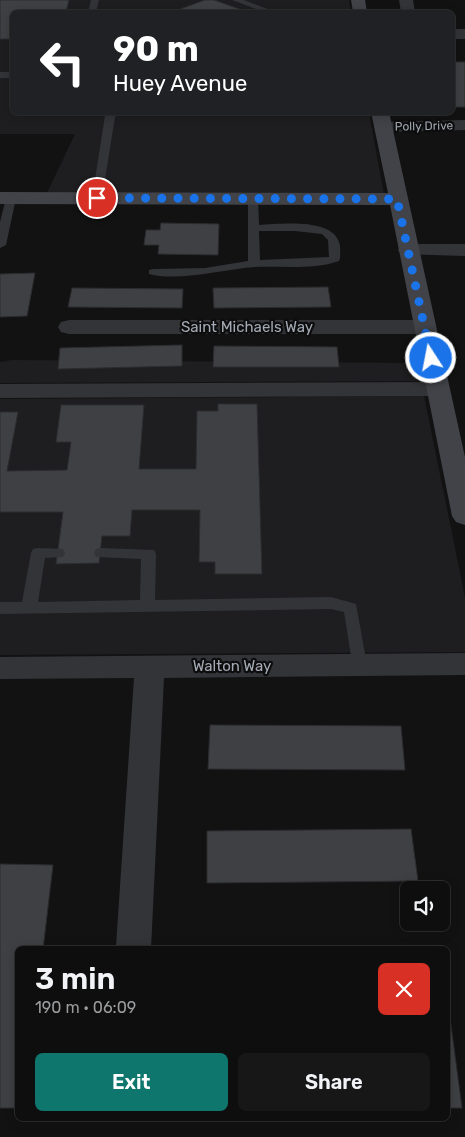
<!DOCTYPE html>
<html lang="en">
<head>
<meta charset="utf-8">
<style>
	:root { --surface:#0e0e0e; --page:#171717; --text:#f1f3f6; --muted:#9b9c9e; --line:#2e2e2e; --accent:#0f766e }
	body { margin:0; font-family:Rubik,sans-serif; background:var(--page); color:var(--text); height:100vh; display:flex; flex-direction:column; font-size:19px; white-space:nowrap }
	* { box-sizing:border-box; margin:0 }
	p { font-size:16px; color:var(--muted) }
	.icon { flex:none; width:28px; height:28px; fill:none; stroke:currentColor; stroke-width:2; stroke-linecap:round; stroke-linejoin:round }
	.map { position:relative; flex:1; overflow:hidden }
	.details { position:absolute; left:15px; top:946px; width:435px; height:175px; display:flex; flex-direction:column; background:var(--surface); border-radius:8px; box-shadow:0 2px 12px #0003,0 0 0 1px var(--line) }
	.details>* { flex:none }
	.banner { position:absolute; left:10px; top:10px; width:445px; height:105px; border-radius:8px; box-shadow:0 2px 12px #0003,0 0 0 1px var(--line); background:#202124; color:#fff; overflow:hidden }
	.fabs { position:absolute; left:400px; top:881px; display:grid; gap:10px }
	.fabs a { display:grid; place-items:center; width:50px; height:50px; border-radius:8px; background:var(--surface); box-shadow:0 2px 12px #0003,0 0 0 1px var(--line); font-size:25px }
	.pin { position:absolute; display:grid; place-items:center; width:42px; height:42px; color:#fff; margin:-21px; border:2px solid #fff; border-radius:50%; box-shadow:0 1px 5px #0007 }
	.me { position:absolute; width:55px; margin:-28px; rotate:349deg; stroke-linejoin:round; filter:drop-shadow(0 0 4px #0008) }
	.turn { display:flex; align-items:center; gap:18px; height:105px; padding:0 20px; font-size:22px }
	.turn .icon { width:65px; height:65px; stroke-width:2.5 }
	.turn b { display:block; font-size:35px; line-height:42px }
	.round { display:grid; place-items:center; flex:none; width:52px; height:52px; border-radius:8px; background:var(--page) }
	.headline { display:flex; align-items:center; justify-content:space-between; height:85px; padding:0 20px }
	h1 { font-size:30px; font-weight:600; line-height:38px }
	.button { display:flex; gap:10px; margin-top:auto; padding:10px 20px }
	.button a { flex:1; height:58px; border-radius:8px; background:var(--accent); color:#fff; font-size:20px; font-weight:600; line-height:58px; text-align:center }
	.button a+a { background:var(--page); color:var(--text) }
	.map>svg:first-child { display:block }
	.built { fill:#1e1e20 }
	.building { fill:#3e4043; stroke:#2c2c2f }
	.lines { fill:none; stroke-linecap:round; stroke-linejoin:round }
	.lane { fill:#333438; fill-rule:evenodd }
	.street { fill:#333438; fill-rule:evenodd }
	.secondary { fill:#414348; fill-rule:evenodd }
	.route { stroke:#1a73e8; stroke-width:9; stroke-dasharray:0 16.2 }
	.labels { text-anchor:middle; stroke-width:4.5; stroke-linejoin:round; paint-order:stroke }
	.far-street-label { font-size:12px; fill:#a3aab4; stroke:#0d0d0e }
	.street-label { font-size:15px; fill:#a3aab4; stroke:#0d0d0e }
</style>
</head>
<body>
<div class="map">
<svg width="465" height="1137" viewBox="0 0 465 1137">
	<rect width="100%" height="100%" fill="#121213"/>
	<g class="built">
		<polygon points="0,0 349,0 351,12 12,12 12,112 369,113 384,194 47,193 75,134 0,134"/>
		<polygon points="12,360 418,363 421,381 0,383 0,362"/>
		<polygon points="424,396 465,597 465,652 0,655 0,399"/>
	</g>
	<g class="building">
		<polygon points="0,0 69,0 66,12 12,12 12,39 0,39"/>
		<polygon points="205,0 214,0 248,12 172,12"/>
		<rect x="452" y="62" width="13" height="45"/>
		<polygon points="161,223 219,224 218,255 158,254 159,245 144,245 146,230 160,230"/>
		<polygon points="35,273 27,316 0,317 0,274"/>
		<polygon points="328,287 331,307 214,308 213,288"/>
		<polygon points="72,288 183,289 182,308 68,307"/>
		<polygon points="182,345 182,366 58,369 60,348"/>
		<polygon points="214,346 337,347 339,367 213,367"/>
		<polygon points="218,404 257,404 262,574 215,574 215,562 199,562 200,510 132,510 130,536 102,536 99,563 56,564 63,512 0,512 0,412 18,412 7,471 67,470 71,442 56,442 61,405 144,405 139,469 196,469 197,411 218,411"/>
		<polygon points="210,725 401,726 405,770 208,769"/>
		<polygon points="411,829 418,881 207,883 207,831"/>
		<polygon points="0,864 53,865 43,949 18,949 18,1108 0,1108"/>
		<polygon points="448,1018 450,1018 462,1108 448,1108"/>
	</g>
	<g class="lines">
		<g class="lane">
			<polygon points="91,0 99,0 96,12 88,12"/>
			<polygon points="232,0 244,0 275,12 264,12"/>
			<rect x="0" y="72" width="12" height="6"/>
			<polygon points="109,112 121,112 115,117 102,198 97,201 92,198 105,116"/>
			<polygon points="11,195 16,198 6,245 0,248 0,222 6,198"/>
			<path d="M253 196 258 199 259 225C281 224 336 217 340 246 340 251 341 257 339 261 313 270 283 266 255 267 225 269 179 282 149 274V270L153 269 205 268 248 261V199ZM259 231H295L322 234 328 240 329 257 260 260Z"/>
			<polygon points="38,548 63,549 65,553 63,557 45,558 38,602 140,600 141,559 96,557 94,553 96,549 101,548 154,550 156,554 155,600 331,597 356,604 367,665 365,669 359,671 353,669 344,612 331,609 0,614 0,602 22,602 31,553 33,549"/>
		</g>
		<g class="street">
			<polygon points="399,0 413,0 415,12 401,12"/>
			<rect x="452" y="29" width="13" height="10"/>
			<polygon points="465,120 465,130 383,132 377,131 374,127 377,123 383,122"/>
			<polygon points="408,244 465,244 465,256 401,254 398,250 401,246"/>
			<polygon points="69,320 425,320 433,322 436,327 433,332 425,334 69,334 61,332 58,327 61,322"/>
			<polygon points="437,382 445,384 449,389 445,394 437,396 0,398 0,384"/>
			<polygon points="465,653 465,675 164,678 151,949 117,949 116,946 134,678 0,679 0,657"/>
		</g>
		<g class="secondary">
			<polygon points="351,0 365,0 367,12 353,12"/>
			<polygon points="371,112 389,112 465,457 465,525 456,522 452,516 390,205 0,204 0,192 388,193"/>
		</g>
	</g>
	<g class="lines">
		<polyline class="route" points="97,198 397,199 431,358"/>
	</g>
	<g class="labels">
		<g class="far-street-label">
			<text transform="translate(424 126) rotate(-1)" y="4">Polly Drive</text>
		</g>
		<g class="street-label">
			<text x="247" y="332">Saint Michaels Way</text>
			<text x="232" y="671">Walton Way</text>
		</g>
	</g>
</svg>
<div class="fabs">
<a><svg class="icon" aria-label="sound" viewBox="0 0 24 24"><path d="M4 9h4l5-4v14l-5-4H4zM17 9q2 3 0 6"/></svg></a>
</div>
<div class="pin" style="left:97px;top:198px;background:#d93025"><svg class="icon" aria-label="arrive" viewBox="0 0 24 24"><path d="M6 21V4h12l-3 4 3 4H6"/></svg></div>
<svg class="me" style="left:431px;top:358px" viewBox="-20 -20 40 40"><circle r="17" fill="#1a73e8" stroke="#fff" stroke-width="3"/><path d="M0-11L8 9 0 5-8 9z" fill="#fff"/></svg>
<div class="banner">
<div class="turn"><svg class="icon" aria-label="left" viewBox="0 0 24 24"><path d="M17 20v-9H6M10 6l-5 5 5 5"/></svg><div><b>90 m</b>Huey Avenue</div></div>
</div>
<section class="details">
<div class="headline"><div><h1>3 min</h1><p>190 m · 06:09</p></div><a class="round" style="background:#d93025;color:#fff"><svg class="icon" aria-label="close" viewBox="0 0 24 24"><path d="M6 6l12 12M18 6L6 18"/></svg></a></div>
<div class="button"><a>Exit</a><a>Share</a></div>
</section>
</div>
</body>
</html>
